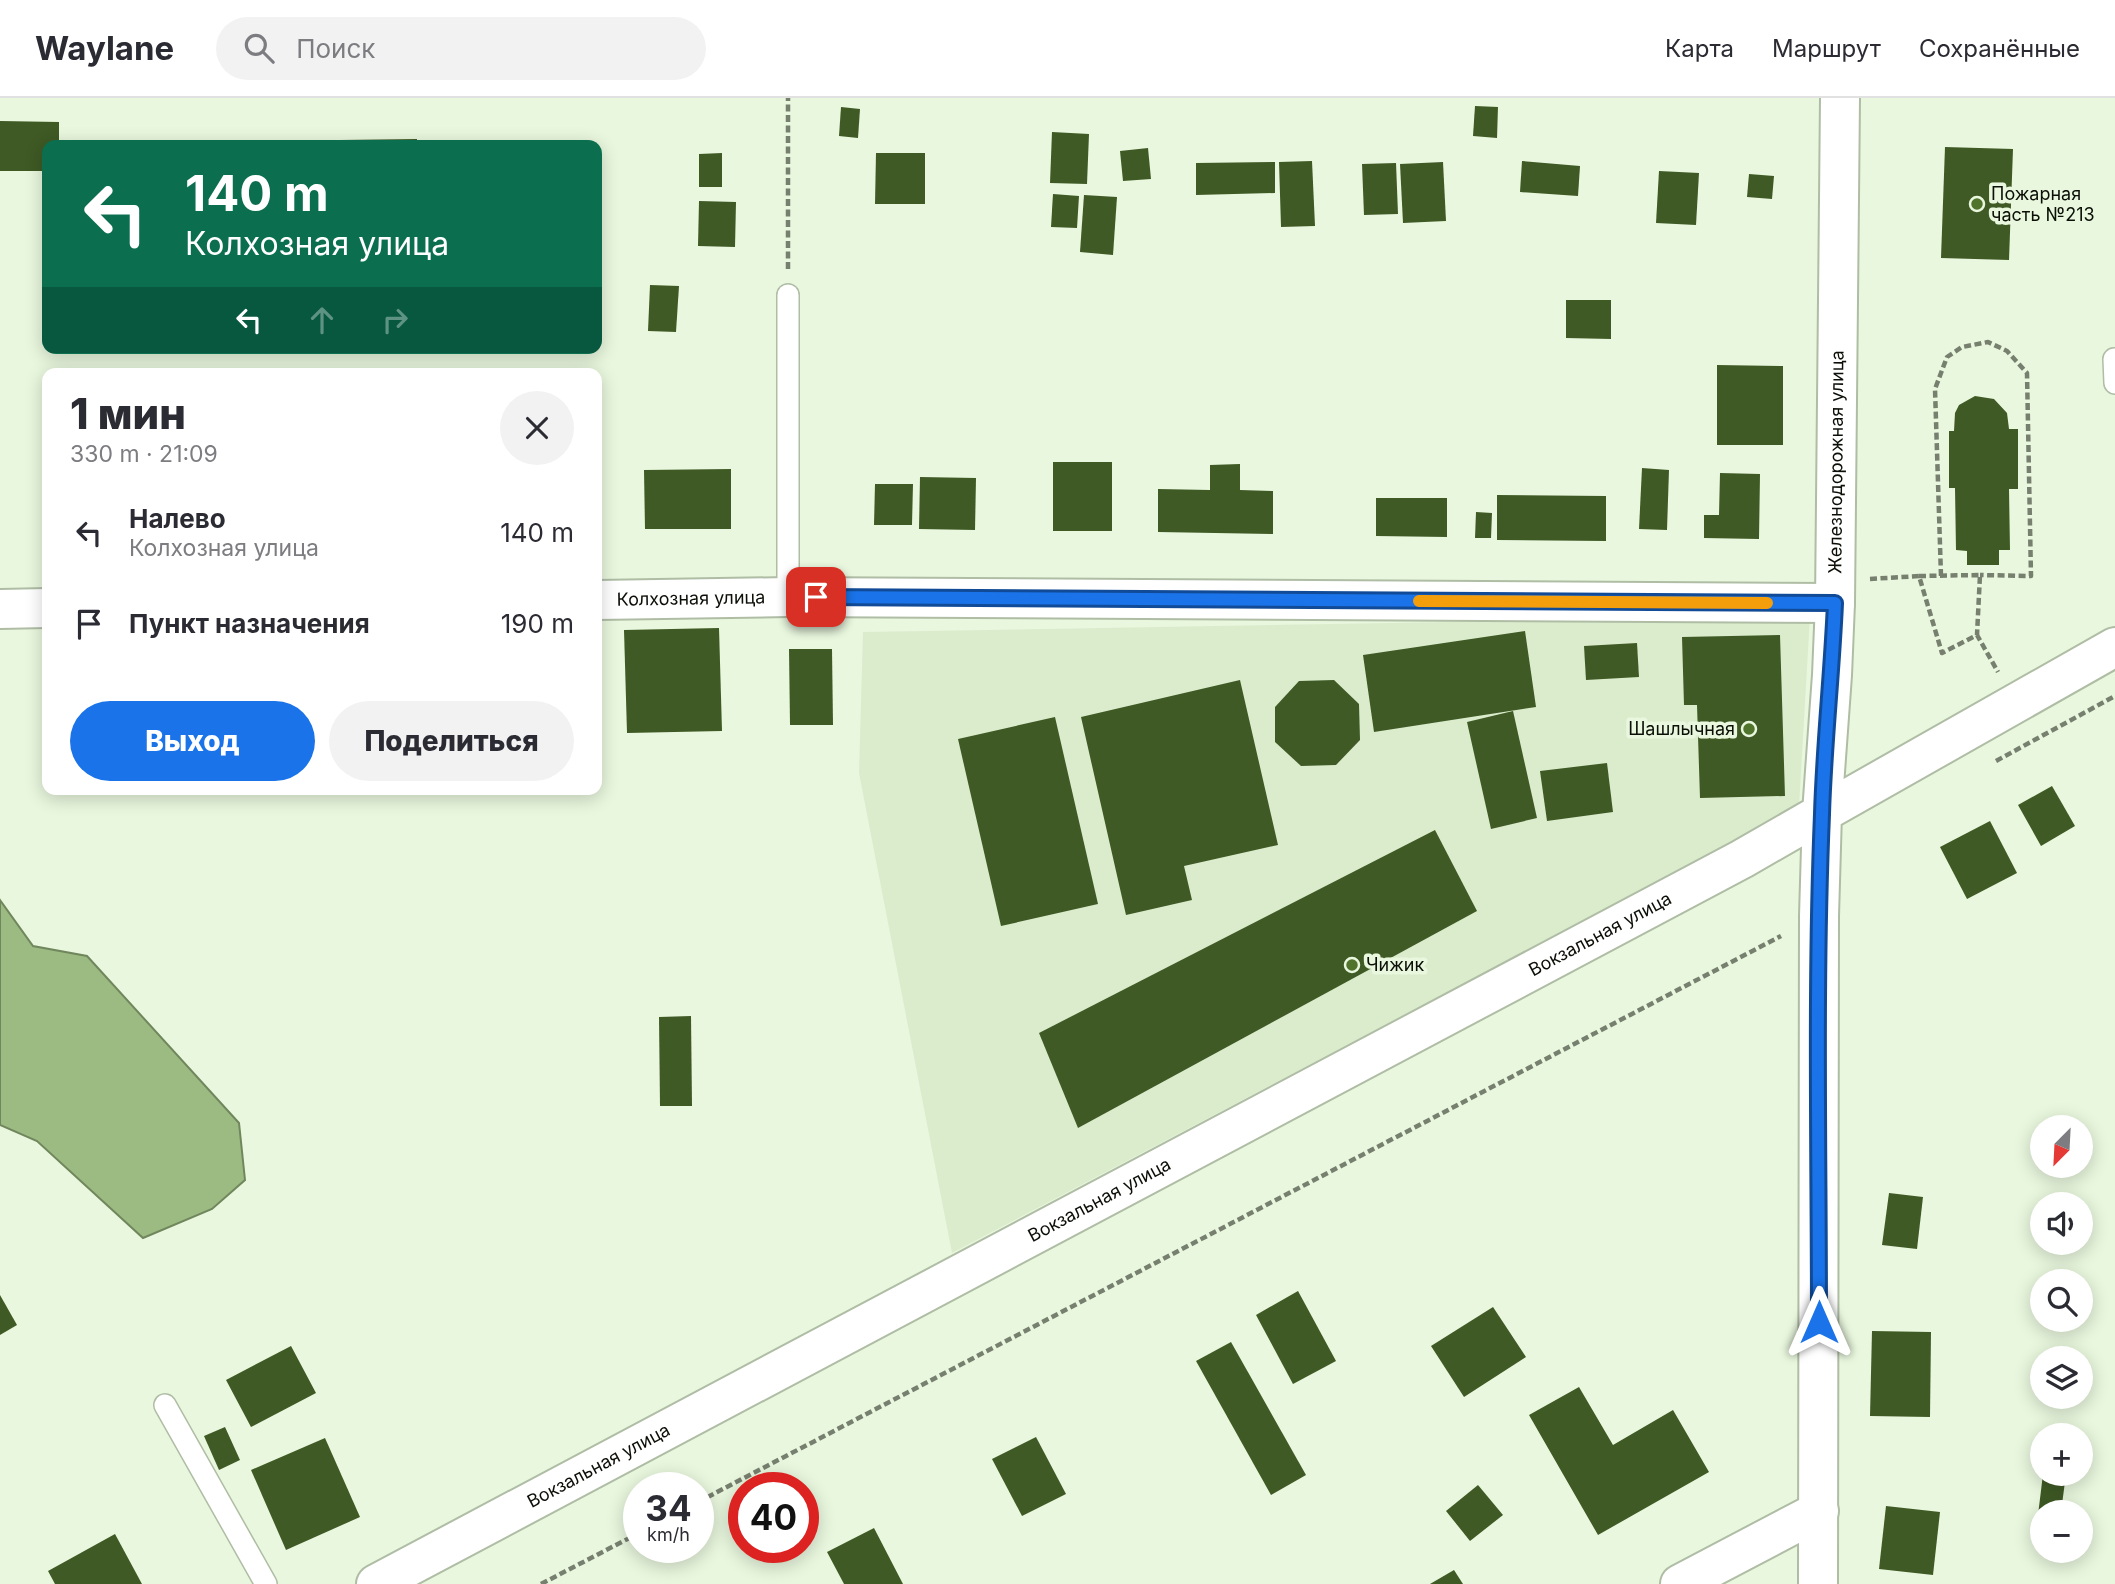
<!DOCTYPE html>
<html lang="ru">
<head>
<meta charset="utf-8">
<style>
	:root { --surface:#fff; --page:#f2f2f3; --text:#2b2b33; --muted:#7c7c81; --line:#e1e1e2; --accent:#1a73e8 }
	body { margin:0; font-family:Inter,sans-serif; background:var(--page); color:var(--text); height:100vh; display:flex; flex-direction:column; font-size:26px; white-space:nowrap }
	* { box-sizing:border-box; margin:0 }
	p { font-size:23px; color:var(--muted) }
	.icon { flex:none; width:38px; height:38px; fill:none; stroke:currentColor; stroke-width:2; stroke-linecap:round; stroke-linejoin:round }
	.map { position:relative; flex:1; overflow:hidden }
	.side { position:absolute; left:42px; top:270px; width:560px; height:427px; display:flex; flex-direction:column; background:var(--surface); border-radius:14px; box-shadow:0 4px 18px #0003 }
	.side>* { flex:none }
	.guide { position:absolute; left:42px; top:42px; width:560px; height:214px; border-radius:14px; box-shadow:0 4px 18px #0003; background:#0b6e4f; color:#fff; overflow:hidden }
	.needle { width:46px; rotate:204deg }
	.controls { position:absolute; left:2030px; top:1017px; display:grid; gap:14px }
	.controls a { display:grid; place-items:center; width:63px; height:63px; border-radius:50%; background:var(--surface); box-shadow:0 4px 18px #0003; font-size:35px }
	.speed { position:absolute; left:623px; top:1374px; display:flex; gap:14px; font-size:35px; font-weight:700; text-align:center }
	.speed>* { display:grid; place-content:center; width:91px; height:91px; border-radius:50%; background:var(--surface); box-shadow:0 4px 18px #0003; line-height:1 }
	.speed small { font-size:18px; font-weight:400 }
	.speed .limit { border:10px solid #d22; background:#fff; color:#111 }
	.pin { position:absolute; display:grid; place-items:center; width:60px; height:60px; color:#fff; margin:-30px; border-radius:14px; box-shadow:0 4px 10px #0006 }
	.me { position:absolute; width:77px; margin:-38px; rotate:0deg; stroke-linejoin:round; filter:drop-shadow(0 0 5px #0008) }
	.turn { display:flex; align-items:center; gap:24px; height:147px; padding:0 28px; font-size:32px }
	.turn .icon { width:91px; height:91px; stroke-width:2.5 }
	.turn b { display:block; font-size:49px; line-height:60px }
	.lanes { display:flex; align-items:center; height:66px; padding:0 28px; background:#0003; justify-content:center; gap:35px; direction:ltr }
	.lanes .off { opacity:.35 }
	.round { display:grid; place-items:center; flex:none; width:74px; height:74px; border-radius:37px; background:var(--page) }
	.headline { display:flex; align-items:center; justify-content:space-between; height:119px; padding:0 28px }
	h1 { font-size:42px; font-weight:800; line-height:52px }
	.action { display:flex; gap:14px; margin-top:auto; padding:14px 28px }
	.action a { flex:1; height:80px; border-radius:42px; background:var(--accent); color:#fff; font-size:28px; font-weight:800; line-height:80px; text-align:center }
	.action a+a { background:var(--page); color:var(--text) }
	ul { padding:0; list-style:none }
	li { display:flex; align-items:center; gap:21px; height:91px; padding:0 28px }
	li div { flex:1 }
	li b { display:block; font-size:26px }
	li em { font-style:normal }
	header { display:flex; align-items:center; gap:42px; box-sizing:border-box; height:98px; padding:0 35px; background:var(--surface); border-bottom:2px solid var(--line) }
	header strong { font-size:33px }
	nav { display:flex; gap:38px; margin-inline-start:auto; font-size:24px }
	.search { width:490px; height:63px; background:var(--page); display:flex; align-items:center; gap:18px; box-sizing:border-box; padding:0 24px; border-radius:38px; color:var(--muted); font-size:26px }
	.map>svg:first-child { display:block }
	.built { fill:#dbeccd }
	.water { fill:#9cbb82; stroke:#70875d; stroke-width:2 }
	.building { fill:#3f5a25 }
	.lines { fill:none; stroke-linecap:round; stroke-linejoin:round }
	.service-casing { stroke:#afbda5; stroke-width:24 }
	.minor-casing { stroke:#afbda5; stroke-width:42 }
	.tertiary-casing { stroke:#afbda5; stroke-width:42 }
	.secondary-casing { stroke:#afbda5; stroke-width:42 }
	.path { stroke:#777f6f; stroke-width:4.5; stroke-dasharray:7 3.5; stroke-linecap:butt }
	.service { stroke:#fff; stroke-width:21 }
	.minor { stroke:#fff; stroke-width:38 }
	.tertiary { stroke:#fff; stroke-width:38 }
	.secondary { stroke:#fff; stroke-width:38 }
	.route-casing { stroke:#114b97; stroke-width:18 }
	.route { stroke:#1a73e8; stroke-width:12 }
	.slow { stroke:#f59e0b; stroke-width:12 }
	.poi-dot { fill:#51742c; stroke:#e9f7de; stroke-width:2.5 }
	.labels { text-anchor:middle; stroke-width:7; stroke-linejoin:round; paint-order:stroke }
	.poi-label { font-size:18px; fill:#0b0f07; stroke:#e9f7de; text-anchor:start }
	.street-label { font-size:18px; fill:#0b0f07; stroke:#e9f7de }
</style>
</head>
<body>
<header>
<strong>Waylane</strong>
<div class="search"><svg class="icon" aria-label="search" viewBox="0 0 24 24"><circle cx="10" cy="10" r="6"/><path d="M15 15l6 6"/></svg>Поиск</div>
<nav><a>Карта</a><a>Маршрут</a><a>Сохранённые</a></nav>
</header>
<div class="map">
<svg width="2115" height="1486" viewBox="0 0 2115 1486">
	<rect width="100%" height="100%" fill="#e9f7de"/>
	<polygon class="built" points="1810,518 1799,709 952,1155 859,675 863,534"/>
	<polygon class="water" points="0,802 33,848 87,858 239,1025 245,1082 212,1111 143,1140 37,1043 0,1027"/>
	<g class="building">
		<polygon points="1475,8 1498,9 1497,40 1473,38"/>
		<polygon points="841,9 860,11 858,40 839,38"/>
		<polygon points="0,23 59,24 59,47 47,47 47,73 0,73"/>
		<polygon points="1052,34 1089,36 1087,86 1050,85"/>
		<polygon points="417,41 417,47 340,47 340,42"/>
		<polygon points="134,43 250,44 250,47 134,47"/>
		<polygon points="1945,49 2013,51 2009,162 1941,160"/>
		<polygon points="1148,50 1151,81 1123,83 1120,53"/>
		<polygon points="722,55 722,89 699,89 699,56"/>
		<polygon points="876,55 925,55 925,106 875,106"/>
		<polygon points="1312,63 1315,128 1281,129 1279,64"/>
		<polygon points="1522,63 1580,68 1578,98 1520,94"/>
		<polygon points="1275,64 1275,95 1196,97 1196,65"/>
		<polygon points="1443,64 1446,123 1403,125 1400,66"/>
		<polygon points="1396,65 1398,116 1364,117 1362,66"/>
		<polygon points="1659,73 1699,75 1696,127 1656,125"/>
		<polygon points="1749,76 1774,78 1772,101 1747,99"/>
		<polygon points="1053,96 1079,98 1077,130 1051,129"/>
		<polygon points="1084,97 1117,99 1113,157 1080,154"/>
		<polygon points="699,103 736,104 735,149 698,148"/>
		<polygon points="650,187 679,188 676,234 648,233"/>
		<polygon points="1566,202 1611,202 1611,241 1566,240"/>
		<polygon points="1717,267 1783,268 1783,347 1717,347"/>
		<polygon points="1975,298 1994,301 2007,315 2009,331 2018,331 2018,391 2009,391 2010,452 1999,452 1999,467 1967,467 1967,453 1956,452 1955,390 1949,390 1949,333 1954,333 1955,315 1959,307"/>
		<rect x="1053" y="364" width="59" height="69"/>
		<polygon points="1240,366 1240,392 1273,393 1273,436 1158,434 1158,391 1210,392 1210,367"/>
		<polygon points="1642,370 1669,372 1667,432 1639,431"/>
		<polygon points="731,371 731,431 645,431 644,372"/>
		<polygon points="1720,375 1760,376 1759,441 1704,440 1704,417 1719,417"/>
		<polygon points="920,379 976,380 975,432 919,431"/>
		<polygon points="875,386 913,386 912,427 874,427"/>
		<polygon points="1497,397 1606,398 1606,443 1497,442"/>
		<polygon points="1376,400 1447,400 1447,439 1376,438"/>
		<polygon points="1476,414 1492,415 1491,440 1475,440"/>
		<polygon points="719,530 722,633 627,635 624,532"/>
		<polygon points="1525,533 1536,609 1374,634 1363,557"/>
		<polygon points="1780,537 1785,698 1700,700 1697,607 1684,607 1682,539"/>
		<polygon points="1637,545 1639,579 1586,582 1584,548"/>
		<polygon points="789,551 832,551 833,627 790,627"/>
		<polygon points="597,574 599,574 601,635 597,635"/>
		<polygon points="1240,582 1278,747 1184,768 1192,802 1126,817 1081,619"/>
		<polygon points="1334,582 1359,606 1360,642 1336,667 1301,668 1275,644 1275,609 1299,583"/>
		<polygon points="1513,613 1537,720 1491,731 1467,624"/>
		<polygon points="1055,619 1098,806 1001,828 958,641"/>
		<polygon points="1607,665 1613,714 1547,723 1540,673"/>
		<polygon points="2052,688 2075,728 2041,748 2018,707"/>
		<polygon points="1990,723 2017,775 1967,801 1940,749"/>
		<polygon points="1435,732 1477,813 1078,1030 1039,935"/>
		<polygon points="691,918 692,1008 660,1008 659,919"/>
		<polygon points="1889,1095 1923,1099 1917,1151 1882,1147"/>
		<polygon points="1298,1193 1336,1263 1293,1286 1256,1217"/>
		<polygon points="0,1197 17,1227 0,1237"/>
		<polygon points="1493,1209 1526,1259 1464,1299 1431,1248"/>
		<polygon points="1872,1233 1931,1234 1930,1319 1870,1318"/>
		<polygon points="1231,1244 1306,1377 1271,1397 1196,1263"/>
		<polygon points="291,1248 316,1295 251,1329 226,1282"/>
		<polygon points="1579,1289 1613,1347 1673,1312 1709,1374 1598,1437 1529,1317"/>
		<polygon points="225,1329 240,1362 219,1372 204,1338"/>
		<polygon points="1036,1339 1066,1396 1022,1418 992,1361"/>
		<polygon points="325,1340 360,1419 286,1452 251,1372"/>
		<polygon points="2043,1376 2066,1376 2061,1414 2042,1414 2042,1417 2038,1417"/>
		<polygon points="1478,1387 1503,1417 1470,1443 1446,1413"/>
		<polygon points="1886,1408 1940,1414 1933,1477 1879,1471"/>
		<polygon points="874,1430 903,1486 844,1486 827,1454"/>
		<polygon points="115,1436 142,1486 55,1486 48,1473"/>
		<polygon points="1454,1472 1463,1486 1430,1486"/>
	</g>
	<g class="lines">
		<g class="service-casing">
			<g id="service">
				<polyline points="2114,261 2115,285"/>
				<polyline points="788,499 788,197"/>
				<polyline points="165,1307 266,1486"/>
			</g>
		</g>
		<g class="minor-casing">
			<g id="minor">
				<path id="s1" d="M597 502 788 499 1835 505"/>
				<polyline points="0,511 47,510"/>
				<polyline points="1680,1486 1819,1413"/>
			</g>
		</g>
		<g class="tertiary-casing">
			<polyline id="tertiary" points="1818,1486 1819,818 1822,715 2115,549"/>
		</g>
		<g class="secondary-casing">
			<g id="secondary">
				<path id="s2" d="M376 1486 1742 761 1822 715 1832 577 1835 505 1840 0"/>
			</g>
		</g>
		<g class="path">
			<polyline points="788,171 788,0"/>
			<polyline points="1919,478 1980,477 1977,537"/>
			<polyline points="1941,478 1935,291 1947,259 1962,249 1988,244 2007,253 2027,275 2031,478 1980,477"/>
			<polyline points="1870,481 1919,478 1942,555 1977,537 1998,574"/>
			<polyline points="1996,663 2115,598"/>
			<polyline points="698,1404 1781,838"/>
			<polyline points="541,1486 639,1435"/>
		</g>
		<use href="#service" class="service"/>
		<use href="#minor" class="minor"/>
		<use href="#tertiary" class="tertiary"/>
		<use href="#secondary" class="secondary"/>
	</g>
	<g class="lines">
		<g class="route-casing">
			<path id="route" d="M816 499 1835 505C1832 576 1824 646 1822 716 1815 885 1819 1055 1819 1224"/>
		</g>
		<use href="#route" class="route"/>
		<polyline class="slow" points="1419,503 1767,505"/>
	</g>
	<g class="poi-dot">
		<circle cx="1977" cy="106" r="7"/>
		<circle cx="1749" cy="631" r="7"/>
		<circle cx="1352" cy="867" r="7"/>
	</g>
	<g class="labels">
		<g class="poi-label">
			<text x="1991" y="102">Пожарная<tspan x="1991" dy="21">часть №213</tspan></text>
			<text x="1735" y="637" text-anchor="end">Шашлычная</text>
			<text x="1366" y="873">Чижик</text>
		</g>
		<g class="street-label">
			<text dy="6" stroke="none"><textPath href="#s2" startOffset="1990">Железнодорожная улица</textPath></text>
			<text dy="6" stroke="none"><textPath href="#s1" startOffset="94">Колхозная улица</textPath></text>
			<text dy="6" stroke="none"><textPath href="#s2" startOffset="1386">Вокзальная улица</textPath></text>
			<text dy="6" stroke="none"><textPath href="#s2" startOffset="819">Вокзальная улица</textPath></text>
			<text dy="6" stroke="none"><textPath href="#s2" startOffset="252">Вокзальная улица</textPath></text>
		</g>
	</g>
</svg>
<div class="controls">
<a><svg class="needle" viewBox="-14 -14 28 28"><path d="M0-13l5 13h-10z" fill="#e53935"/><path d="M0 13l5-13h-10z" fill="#7c7c81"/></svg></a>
<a><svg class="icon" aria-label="sound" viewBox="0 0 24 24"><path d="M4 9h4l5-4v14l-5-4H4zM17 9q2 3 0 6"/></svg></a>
<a><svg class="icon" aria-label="search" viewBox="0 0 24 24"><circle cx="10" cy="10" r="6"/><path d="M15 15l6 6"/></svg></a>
<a><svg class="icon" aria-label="layers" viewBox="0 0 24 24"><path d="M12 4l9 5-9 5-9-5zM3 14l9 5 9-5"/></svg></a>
<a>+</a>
<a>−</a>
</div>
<div class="speed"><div>34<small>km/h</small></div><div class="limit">40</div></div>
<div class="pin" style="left:816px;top:499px;background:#d93025"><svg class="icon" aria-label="arrive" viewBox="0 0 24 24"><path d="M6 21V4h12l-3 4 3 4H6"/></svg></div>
<svg class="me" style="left:1819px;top:1224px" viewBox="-20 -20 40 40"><path d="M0-17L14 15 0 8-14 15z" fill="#1a73e8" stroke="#fff" stroke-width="4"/></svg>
<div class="guide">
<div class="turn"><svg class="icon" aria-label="left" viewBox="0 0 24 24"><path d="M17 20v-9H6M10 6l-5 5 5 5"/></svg><div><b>140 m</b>Колхозная улица</div></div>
<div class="lanes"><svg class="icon" aria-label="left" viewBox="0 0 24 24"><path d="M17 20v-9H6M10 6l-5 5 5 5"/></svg><svg class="icon off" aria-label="ahead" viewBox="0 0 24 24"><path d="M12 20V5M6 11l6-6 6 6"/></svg><svg class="icon off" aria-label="right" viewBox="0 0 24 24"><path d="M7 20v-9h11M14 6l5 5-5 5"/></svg></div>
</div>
<section class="side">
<div class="headline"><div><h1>1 мин</h1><p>330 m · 21:09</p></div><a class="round"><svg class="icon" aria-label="close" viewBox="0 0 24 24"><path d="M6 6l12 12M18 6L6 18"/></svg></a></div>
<ul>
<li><svg class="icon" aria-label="left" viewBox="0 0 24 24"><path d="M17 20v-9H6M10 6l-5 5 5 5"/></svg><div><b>Налево</b><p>Колхозная улица</p></div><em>140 m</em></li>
<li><svg class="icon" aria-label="arrive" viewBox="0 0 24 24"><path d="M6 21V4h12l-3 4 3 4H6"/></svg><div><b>Пункт назначения</b></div><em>190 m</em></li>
</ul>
<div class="action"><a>Выход</a><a>Поделиться</a></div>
</section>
</div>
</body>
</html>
